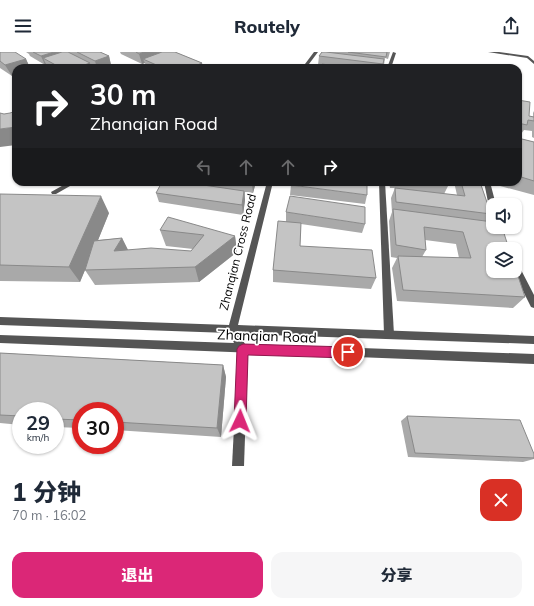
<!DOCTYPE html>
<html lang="zh">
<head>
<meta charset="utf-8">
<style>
	:root { --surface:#fff; --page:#f6f6f7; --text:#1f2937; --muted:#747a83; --accent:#db2777 }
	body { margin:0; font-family:Mulish,"Noto Sans SC",sans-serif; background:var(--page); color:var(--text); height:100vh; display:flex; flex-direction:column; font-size:15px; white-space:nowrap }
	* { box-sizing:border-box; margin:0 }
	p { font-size:13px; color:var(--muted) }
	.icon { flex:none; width:22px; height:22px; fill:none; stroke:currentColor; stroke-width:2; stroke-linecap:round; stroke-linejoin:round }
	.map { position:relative; height:414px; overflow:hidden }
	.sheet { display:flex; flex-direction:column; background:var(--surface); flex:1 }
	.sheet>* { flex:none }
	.top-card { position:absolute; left:12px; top:12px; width:510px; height:122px; border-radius:12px; box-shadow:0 1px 3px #0004; background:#202124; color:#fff; overflow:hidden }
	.controls { position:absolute; left:486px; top:146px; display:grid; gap:8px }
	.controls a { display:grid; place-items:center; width:36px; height:36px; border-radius:8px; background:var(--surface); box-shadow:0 1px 3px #0004; font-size:20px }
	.speed { position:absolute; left:12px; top:350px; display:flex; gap:8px; font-size:20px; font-weight:700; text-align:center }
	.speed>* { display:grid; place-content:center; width:52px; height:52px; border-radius:50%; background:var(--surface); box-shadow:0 1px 3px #0004; line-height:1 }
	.speed small { font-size:10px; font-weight:400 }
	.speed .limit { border:6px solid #d22; background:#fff; color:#111 }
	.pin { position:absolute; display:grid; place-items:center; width:34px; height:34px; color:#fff; margin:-17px; border:2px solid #fff; border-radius:50%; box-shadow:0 1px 4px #0007 }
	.me { position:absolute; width:44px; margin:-22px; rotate:2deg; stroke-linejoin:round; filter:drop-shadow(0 0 3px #0008) }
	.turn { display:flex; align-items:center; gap:14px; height:84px; padding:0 12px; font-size:18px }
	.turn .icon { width:52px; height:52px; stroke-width:2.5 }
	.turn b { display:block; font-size:28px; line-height:34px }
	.lanes { display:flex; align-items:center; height:38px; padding:0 12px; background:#0003; justify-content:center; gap:20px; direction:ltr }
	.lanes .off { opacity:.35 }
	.round { display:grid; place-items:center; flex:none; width:42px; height:42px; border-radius:12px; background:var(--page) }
	.headline { display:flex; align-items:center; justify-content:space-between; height:68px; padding:0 12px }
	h1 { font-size:24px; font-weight:800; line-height:30px }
	.button { display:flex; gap:8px; margin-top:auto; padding:8px 12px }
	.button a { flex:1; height:46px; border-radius:12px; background:var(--accent); color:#fff; font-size:16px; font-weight:800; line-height:46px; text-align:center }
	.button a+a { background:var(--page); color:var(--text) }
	header { display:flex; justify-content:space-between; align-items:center; height:52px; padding:0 12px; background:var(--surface); font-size:18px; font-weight:800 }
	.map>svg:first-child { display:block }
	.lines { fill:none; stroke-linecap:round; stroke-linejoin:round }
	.minor { fill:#555; fill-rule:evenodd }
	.tertiary { fill:#555; fill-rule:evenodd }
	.wall { fill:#a9a9a9; fill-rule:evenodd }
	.shaded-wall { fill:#898989 }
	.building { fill:#c4c4c4; stroke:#898989 }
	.route { fill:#db2777; stroke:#8e194d }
	.labels { text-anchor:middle; stroke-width:3.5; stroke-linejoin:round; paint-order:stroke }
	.street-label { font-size:12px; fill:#000; stroke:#fff }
	.near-street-label { font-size:14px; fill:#000; stroke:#fff }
</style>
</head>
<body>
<header><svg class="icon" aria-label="menu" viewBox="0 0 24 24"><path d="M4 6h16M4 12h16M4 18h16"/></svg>Routely<svg class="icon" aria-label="share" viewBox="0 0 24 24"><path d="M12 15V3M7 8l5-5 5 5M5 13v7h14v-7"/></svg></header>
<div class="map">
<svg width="534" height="414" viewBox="0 0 534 414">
	<rect width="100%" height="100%" fill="#fff"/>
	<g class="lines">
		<g class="minor">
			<polygon points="393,0 396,1 391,16 387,16"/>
			<polygon points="69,130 77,130 56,142 52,142 51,140"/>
			<polygon points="379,130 385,130 394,282 392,285 389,286 386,285 384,282"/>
			<polygon points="484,130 490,130 496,153 493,153 493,157 489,155"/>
			<polygon points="515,211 518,212 534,243 534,256 531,255 513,219 515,219"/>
			<polygon points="243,292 246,294 248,297 244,414 232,414 238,297 240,294"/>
		</g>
		<g class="tertiary">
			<polygon points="314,0 318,0 306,16 302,16"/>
			<polygon points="488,0 499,0 528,4 534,9 534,12 527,6"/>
			<polygon points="267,130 273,130 238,273 534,284 534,292 239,282 245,292 534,302 534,312 0,291 0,283 234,291 229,281 0,273 0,265 229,273"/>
		</g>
	</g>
	<g class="wall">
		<polygon points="0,0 26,7 30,16 16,16 12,24 0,16"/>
		<polygon points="26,0 68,0 69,1 69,0 100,0 109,4 111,13 102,16 95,16 91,14 91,16 50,16 47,14 46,12 45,13 30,4 29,2"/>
		<polygon points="120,0 175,0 202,11 203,16 146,16 145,11 142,12 121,2"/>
		<polygon points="322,0 390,0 388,7 385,6 384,13 383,13 382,16 320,16 322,13 318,13 319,4"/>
		<polygon points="518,48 529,64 533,65 533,61 534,59 534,86 532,85 532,79 524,78 521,82 518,82"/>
		<polygon points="518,86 534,90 534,143 500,134 500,130 518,130"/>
		<polygon points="162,130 256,130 253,141 245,140 245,148 243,163 159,150 156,141"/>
		<path d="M389 130H448L449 132 444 142 457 143 454 130H480L491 162 486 169 525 245 513 256 397 249 392 216 397 206 391 205 389 169 392 160 391 146 395 136H390ZM425 188 456 192 459 206 422 205 426 198Z"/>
		<polygon points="291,133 367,143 365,152 290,143"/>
		<polygon points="0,142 109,161 98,188 122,186 128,198 191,199 193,197 166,194 160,178 235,184 237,200 199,230 95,233 85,218 80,230 0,229"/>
		<polygon points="286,160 365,172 362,181 301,172 300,194 376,226 371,237 273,230 273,218 286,170"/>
		<polygon points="0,301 223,313 226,325 221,385 115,378 115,359 81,359 81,376 55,375 55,359 21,359 21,373 0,371"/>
		<polygon points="407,364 534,402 534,407 523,410 408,405 401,369"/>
	</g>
	<g class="shaded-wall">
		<polygon points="54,0 67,0 43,6 46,12 45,13 41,4"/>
		<polygon points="144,0 175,0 143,7 145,11 142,12 139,2"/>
		<polygon points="109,4 111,13 102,16 97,16 95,9"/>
		<polygon points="26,7 30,16 16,16 16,23 12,24 5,13"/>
		<polygon points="90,11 91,16 76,16"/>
		<polygon points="202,11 203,16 191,16"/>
		<polygon points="16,75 16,93 0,95 0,77"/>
		<polygon points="253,130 256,130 253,141 252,132"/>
		<polygon points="244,139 245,148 243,163 242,153"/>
		<polygon points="101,144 109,161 86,218 85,218 80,230 69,215"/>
		<polygon points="235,184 237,200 199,230 195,215"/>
		<polygon points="122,186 130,202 114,199"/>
		<polygon points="223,313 226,325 221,385 217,376"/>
	</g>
	<g class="building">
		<polygon points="0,0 15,0 26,7 5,13 0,9"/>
		<polygon points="33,0 54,0 41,4"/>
		<polygon points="62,0 68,0 90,11 76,16 61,16 43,6"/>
		<polygon points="77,0 100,0 109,4 95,9"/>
		<polygon points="136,0 144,0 139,2"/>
		<polygon points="162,0 175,0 202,11 191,16 163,16 143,7"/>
		<polygon points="322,0 326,0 384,7 383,12 319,4"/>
		<polygon points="348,0 387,0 386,5"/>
		<polygon points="322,12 350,16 320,16"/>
		<polygon points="400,13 428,16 399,16"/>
		<polygon points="518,48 530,50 529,64 534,65 534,69 528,68 527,73 518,71"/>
		<polygon points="16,59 16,75 0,77 0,61 4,62 10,61"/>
		<polygon points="518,86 534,90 534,129 518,124"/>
		<polygon points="162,130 183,130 244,139 242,153 156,141"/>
		<polygon points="242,130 253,130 252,132"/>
		<polygon points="291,130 367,130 367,143 291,133"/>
		<polygon points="430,130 448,130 449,132"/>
		<polygon points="461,130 480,130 491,162 396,150 395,136 465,144"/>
		<polygon points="0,142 101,144 69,215 0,213"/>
		<polygon points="290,144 365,155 365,172 286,160"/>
		<polygon points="393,157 493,170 493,175 502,175 509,197 493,197 493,219 515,219 515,215 525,245 403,238 398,204 471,206 463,180 424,175 426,198 396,193"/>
		<polygon points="168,165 235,184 195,215 85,218 94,189 122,186 114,199 151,196 191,199 204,183 160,178"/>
		<polygon points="278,169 301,171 300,194 372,198 376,226 273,218"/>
		<polygon points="0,301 223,313 217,376 115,370 115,359 81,359 81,368 55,367 55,359 21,359 21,364 0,363"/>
		<polygon points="407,364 520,368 534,402 534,406 415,401"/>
	</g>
	<polygon class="route" points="243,292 348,295 352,297 354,300 352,304 348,306 248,303 246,369 245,374 240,375 236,374 234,369 237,297 239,294"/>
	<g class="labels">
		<g class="street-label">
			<text transform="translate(238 200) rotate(-76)" y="4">Zhanqian Cross Road</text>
		</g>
		<g class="near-street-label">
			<text transform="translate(267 284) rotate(2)" y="5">Zhanqian Road</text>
		</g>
	</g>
</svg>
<div class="controls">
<a><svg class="icon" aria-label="sound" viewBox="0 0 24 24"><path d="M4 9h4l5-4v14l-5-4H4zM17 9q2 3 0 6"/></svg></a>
<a><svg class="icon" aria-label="layers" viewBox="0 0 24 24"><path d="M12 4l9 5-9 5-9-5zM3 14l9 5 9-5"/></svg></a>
</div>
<div class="speed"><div>29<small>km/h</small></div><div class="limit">30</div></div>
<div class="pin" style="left:348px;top:300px;background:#d93025"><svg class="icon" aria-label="arrive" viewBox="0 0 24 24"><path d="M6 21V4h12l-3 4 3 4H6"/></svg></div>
<svg class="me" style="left:240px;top:369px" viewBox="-20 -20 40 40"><path d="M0-17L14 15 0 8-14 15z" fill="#db2777" stroke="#fff" stroke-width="4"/></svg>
<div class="top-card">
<div class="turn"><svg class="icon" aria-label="right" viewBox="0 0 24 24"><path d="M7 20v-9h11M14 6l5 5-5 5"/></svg><div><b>30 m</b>Zhanqian Road</div></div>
<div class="lanes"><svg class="icon off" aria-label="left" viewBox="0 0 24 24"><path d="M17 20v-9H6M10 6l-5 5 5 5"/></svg><svg class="icon off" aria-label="ahead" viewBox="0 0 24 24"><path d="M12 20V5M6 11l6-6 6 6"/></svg><svg class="icon off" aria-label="ahead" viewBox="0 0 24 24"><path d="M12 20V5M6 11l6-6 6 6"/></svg><svg class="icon" aria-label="right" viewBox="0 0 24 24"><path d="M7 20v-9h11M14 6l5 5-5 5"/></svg></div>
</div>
</div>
<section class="sheet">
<div class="headline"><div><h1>1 分钟</h1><p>70 m · 16:02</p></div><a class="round" style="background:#d93025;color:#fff"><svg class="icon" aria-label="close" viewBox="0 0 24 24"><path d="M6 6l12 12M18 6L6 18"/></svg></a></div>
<div class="button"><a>退出</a><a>分享</a></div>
</section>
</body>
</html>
